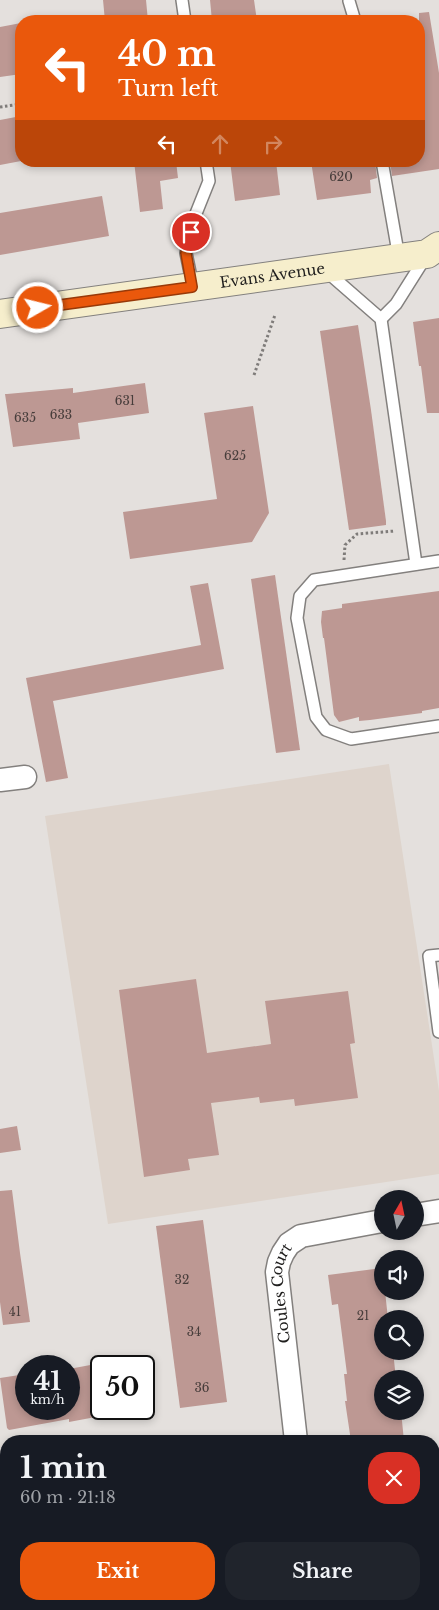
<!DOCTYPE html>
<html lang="en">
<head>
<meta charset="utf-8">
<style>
	:root { --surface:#171b24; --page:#20242c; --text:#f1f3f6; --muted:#9ea1a6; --accent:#ea580c }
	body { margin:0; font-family:"Libre Baskerville",serif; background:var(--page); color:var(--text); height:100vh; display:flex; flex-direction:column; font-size:19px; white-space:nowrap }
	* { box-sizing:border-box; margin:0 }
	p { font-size:16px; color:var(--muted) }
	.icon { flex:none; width:28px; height:28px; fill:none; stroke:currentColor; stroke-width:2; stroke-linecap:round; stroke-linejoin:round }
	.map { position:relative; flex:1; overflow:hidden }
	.drawer { position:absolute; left:0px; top:1435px; width:440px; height:175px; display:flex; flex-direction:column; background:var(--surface); border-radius:20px 20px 0 0; box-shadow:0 2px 8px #0003 }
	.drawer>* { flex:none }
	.guide { position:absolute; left:15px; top:15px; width:410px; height:152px; border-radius:20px; box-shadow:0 2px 8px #0003; background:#ea580c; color:#fff; overflow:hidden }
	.needle { width:32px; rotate:9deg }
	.fabs { position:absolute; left:374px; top:1190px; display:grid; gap:10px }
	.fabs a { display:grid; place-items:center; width:50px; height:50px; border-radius:50%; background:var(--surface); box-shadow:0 2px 8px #0003; font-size:25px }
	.speed { position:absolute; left:15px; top:1355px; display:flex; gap:10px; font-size:25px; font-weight:700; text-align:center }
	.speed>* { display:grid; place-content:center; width:65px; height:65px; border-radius:50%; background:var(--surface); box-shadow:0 2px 8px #0003; line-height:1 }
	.speed small { font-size:12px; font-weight:400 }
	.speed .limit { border:2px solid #111; border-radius:8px; background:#fff; color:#111 }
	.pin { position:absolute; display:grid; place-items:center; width:42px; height:42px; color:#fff; margin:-21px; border:2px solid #fff; border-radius:50%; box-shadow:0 1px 5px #0007 }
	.me { position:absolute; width:55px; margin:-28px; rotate:82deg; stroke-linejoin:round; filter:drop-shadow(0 0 4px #0008) }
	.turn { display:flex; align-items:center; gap:18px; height:105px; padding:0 20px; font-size:22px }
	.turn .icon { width:65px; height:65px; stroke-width:2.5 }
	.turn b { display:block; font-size:35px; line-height:42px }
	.lanes { display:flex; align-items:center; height:48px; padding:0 20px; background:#0003; justify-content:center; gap:25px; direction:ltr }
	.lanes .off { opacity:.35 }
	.round { display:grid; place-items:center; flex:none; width:52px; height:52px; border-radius:20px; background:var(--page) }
	.head { display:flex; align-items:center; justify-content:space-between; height:85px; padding:0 20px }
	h1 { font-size:30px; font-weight:700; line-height:38px }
	.button { display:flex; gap:10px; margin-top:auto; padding:10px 20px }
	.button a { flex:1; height:58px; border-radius:20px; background:var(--accent); color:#fff; font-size:20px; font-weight:700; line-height:58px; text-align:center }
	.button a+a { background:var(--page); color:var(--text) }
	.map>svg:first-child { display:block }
	.built { fill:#ded4cc }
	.building { fill:#bd9893 }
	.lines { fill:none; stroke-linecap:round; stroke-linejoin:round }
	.service-casing { stroke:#83807e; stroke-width:14 }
	.minor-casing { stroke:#83807e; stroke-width:25 }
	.secondary-casing { stroke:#83807e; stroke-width:30 }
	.path { stroke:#7f7c7a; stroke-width:3; stroke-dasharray:2.5 2.5; stroke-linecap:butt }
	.service { stroke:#fff; stroke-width:11 }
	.minor { stroke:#fff; stroke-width:22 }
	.secondary { stroke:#f6eecc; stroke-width:28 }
	.route-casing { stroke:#983908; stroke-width:12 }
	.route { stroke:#ea580c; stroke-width:9 }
	.labels { text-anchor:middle; stroke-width:4.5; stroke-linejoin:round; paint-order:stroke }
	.number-label { font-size:12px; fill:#473d3b }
	.street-label { font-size:15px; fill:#201f1e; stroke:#fff }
</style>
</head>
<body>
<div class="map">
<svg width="439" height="1610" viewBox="0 0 439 1610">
	<rect width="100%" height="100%" fill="#e4e0dd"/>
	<polygon class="built" points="389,764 439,1091 439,1174 108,1224 45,816"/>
	<g class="building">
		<polygon points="103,0 146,0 148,21 105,21"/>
		<polygon points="210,0 254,0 257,21 212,21"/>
		<polygon points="429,12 439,73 439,169 392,176 390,161 419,161 419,13"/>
		<polygon points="21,23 21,74 0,77 0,27"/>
		<polygon points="21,116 21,161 0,165 0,120"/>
		<polygon points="134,161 176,161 178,178 160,181 163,209 140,212"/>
		<polygon points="230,161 276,161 280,195 235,201"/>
		<polygon points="311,161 375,161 377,178 370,180 371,193 317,200"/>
		<polygon points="102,196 109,236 0,255 0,213"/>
		<polygon points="439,318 439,413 427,413 421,366 419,366 413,322"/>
		<polygon points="358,325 371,410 386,521 386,525 349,530 320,331"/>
		<polygon points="145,383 149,413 78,423 80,439 13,447 5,394 7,394 73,388 73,393"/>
		<polygon points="253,406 269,513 252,542 130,559 123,512 217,499 204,413"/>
		<polygon points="275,575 300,750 276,753 251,579"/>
		<polygon points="208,583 224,669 53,701 68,778 46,782 26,678 201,645 190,586"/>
		<polygon points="439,591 439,708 422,711 422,713 370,720 359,721 359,717 339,722 334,715 324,638 323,638 321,622 322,611 342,608 342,604"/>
		<polygon points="196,979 207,1053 271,1044 265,1001 348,991 355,1043 350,1044 358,1098 295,1106 294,1099 260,1103 259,1097 211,1103 219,1155 188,1159 190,1170 144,1177 119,990"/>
		<polygon points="17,1126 21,1150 0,1153 0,1129"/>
		<polygon points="12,1190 20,1253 30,1322 3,1325 0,1302 0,1191"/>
		<polygon points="203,1220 227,1402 180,1408 156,1226"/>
		<polygon points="382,1268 382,1291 385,1291 388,1319 382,1319 382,1351 393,1351 396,1379 382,1379 382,1411 401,1411 404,1441 351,1441 345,1401 347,1401 344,1374 347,1374 338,1304 332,1305 328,1275"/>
		<polygon points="101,1363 101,1416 69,1422 69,1419 9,1430 7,1428 0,1378 26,1374 26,1409 69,1409 69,1369"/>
	</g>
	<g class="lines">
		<g class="service-casing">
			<g id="service">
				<polyline points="182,0 185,21"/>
				<polyline points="349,1 355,21"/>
				<polyline points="382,161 399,258"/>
				<polyline points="326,271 381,319 416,564"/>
				<polyline points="193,287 186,253 193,221 209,181 206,161"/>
				<polyline points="381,319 396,304 425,258"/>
				<polyline points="439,561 314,580 300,596 297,618 316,717 326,730 351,739 439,726"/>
				<polyline points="439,955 429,956 439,1032"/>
			</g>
		</g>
		<g class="minor-casing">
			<g id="minor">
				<polyline points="0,780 25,777"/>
				<polyline points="415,1215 439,1211"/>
				<path id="s1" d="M296 1441 277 1272 279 1262 283 1253 289 1244 301 1236 382 1221"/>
				<polyline points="0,1486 6,1485"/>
				<polyline points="434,1551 439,1550"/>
			</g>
		</g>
		<g class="secondary-casing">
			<g id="secondary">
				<path id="s2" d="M0 314 427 254 439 246"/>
			</g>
		</g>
		<g class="path">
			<polyline points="0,107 21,104"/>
			<polyline points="254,375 275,315"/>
			<polyline points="344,560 345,545 357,534 395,531"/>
		</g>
		<use href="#service" class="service"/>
		<use href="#minor" class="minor"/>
		<use href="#secondary" class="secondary"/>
	</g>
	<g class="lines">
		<g class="route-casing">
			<polyline id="route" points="38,308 192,287 186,253 191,232"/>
		</g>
		<use href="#route" class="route"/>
	</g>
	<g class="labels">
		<g class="number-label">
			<text x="341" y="181">620</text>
			<text x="125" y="405">631</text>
			<text x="61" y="419">633</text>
			<text x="25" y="422">635</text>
			<text x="235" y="460">625</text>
			<text x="182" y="1284">32</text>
			<text x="15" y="1316">41</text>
			<text x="363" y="1320">21</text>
			<text x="194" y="1336">34</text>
			<text x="202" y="1392">36</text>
		</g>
		<g class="street-label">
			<text dy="5" stroke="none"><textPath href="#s2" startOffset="275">Evans Avenue</textPath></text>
			<text dy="5" stroke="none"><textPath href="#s1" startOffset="149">Coules Court</textPath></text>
		</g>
	</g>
</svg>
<div class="fabs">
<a><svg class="needle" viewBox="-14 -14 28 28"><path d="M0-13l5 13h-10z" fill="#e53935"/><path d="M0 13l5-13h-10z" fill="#9ea1a6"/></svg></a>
<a><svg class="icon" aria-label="sound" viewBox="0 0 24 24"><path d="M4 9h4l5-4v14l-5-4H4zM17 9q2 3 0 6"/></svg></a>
<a><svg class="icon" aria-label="search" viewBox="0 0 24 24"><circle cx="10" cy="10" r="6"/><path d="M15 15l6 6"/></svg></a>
<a><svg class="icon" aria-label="layers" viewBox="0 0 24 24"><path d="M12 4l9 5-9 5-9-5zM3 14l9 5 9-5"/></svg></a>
</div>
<div class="speed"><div>41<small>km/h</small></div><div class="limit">50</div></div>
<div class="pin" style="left:191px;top:232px;background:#d93025"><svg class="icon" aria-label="arrive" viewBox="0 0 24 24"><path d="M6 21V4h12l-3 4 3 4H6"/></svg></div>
<svg class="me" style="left:38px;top:308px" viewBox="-20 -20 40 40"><circle r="17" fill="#ea580c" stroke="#fff" stroke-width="3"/><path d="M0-11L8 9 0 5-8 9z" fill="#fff"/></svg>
<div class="guide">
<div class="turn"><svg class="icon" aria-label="left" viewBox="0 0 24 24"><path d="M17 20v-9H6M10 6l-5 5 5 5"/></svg><div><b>40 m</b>Turn left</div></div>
<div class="lanes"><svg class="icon" aria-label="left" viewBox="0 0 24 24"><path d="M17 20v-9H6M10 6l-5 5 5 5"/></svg><svg class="icon off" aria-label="ahead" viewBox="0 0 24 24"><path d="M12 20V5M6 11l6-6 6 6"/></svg><svg class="icon off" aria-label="right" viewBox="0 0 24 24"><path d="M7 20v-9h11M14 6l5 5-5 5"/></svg></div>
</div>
<section class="drawer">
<div class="head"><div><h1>1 min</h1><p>60 m · 21:18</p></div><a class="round" style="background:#d93025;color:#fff"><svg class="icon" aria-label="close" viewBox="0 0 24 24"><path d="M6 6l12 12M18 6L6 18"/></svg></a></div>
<div class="button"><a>Exit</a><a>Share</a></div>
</section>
</div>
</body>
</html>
